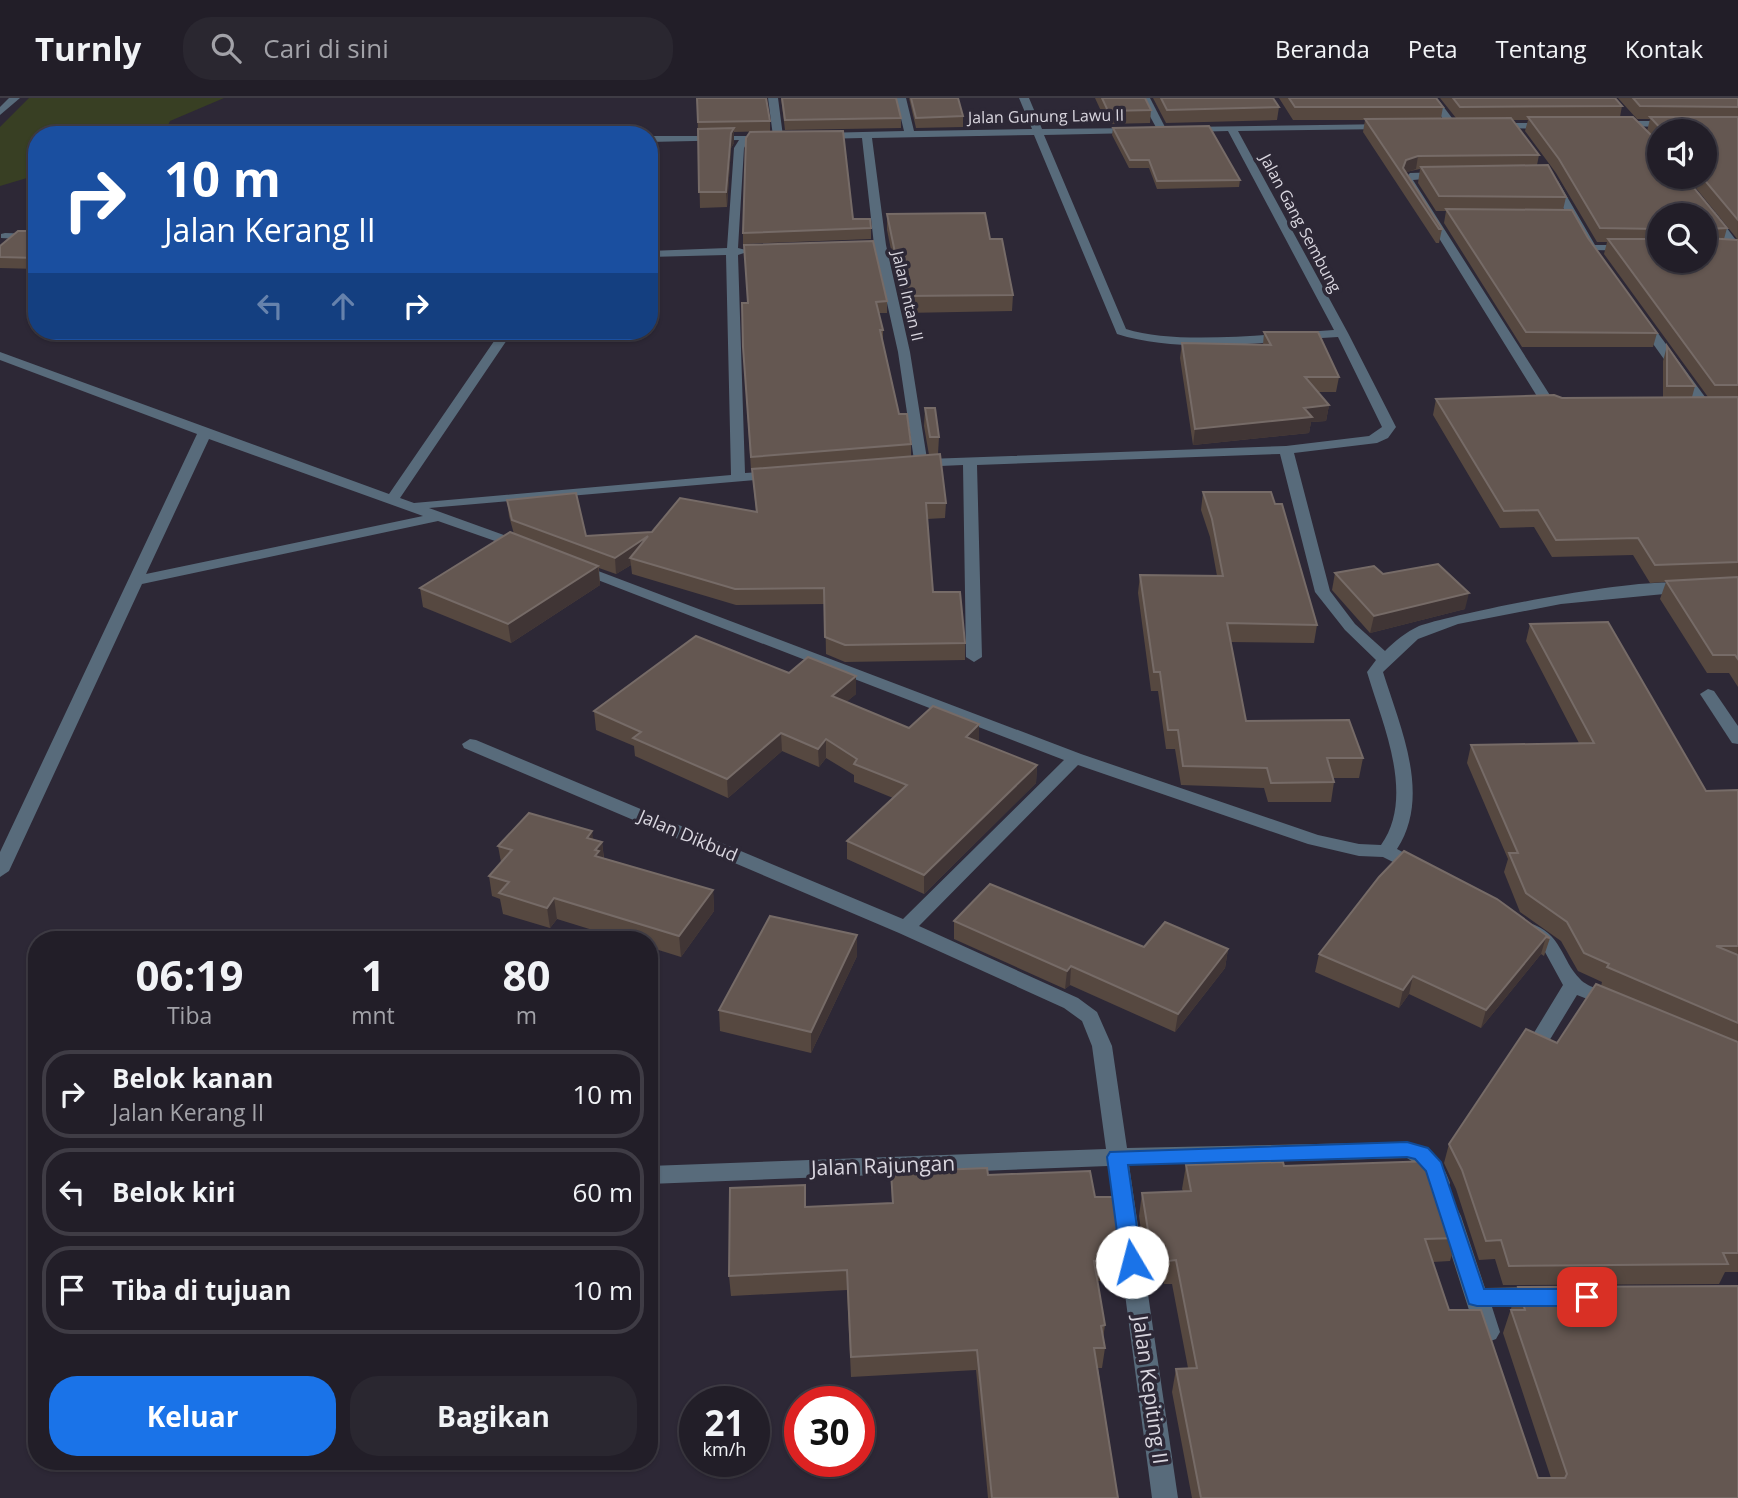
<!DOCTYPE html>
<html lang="id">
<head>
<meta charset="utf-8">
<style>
	:root { --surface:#221e28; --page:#2a2730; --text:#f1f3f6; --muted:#a2a2a8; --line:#3f3c45; --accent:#1a73e8 }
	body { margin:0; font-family:"Open Sans",sans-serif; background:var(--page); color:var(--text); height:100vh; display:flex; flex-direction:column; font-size:26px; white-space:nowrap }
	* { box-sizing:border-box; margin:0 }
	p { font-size:23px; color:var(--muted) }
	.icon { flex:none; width:38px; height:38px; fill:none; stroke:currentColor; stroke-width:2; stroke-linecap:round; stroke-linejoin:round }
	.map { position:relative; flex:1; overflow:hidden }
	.side { position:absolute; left:28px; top:833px; width:630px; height:539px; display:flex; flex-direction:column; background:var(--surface); border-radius:28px; box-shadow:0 2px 5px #0004,0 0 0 2px var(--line) }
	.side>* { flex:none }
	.guide { position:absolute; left:28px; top:28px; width:630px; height:214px; border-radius:28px; box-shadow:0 2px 5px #0004,0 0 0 2px var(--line); background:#1a4fa0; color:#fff; overflow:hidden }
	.tools { position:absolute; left:1647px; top:21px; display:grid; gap:14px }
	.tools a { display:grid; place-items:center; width:70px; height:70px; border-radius:50%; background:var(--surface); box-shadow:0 2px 5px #0004,0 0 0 2px var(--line); font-size:35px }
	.speed { position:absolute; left:679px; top:1288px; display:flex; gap:14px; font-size:35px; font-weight:700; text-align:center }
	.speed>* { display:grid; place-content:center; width:91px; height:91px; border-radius:50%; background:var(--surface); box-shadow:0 2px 5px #0004,0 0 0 2px var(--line); line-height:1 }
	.speed small { font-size:18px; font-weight:400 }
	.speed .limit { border:10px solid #d22; background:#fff; color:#111 }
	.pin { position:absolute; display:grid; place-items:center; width:60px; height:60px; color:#fff; margin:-30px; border-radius:14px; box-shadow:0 4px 10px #0006 }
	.me { position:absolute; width:77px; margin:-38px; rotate:352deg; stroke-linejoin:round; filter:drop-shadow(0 0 5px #0008) }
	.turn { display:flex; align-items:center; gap:24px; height:147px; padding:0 21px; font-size:32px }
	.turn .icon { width:91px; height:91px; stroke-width:2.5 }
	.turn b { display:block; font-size:49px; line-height:60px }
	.lanes { display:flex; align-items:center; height:66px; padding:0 21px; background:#0003; justify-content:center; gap:35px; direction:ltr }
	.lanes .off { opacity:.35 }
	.eta { display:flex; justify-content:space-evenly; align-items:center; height:119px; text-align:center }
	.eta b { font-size:42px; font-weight:700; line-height:49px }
	.button { display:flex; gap:14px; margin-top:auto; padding:14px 21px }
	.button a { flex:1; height:80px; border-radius:28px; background:var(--accent); color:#fff; font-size:28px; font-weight:700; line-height:80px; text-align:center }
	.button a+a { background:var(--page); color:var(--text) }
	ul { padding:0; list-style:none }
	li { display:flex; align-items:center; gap:21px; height:88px; margin:0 14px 10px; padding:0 7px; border:4px solid var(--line); border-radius:28px }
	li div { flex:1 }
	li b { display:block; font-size:26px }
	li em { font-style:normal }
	header { display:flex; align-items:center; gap:42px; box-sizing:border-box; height:98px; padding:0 35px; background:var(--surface); border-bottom:2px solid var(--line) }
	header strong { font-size:33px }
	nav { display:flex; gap:38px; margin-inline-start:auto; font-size:24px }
	.search { width:490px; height:63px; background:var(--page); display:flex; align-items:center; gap:18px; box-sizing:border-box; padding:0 24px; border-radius:28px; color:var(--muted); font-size:26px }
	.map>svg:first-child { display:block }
	.green { fill:#383f23 }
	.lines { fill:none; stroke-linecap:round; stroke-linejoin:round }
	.minor { fill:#586b7b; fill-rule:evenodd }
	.wall { fill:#564840; fill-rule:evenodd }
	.shaded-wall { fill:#403535 }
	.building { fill:#645751; stroke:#766b67; stroke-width:2 }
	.route { fill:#1a73e8; stroke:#114b97; stroke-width:2 }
	.labels { text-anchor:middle; stroke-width:7; stroke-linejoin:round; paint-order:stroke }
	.far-street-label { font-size:16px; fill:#d9d6df; stroke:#2d2836 }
	.street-label { font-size:18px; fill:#d9d6df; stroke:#2d2836 }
	.near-street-label { font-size:21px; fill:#d9d6df; stroke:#2d2836 }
</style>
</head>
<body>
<header>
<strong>Turnly</strong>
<div class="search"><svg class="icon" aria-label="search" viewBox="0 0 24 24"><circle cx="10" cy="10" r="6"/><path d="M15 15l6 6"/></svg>Cari di sini</div>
<nav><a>Beranda</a><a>Peta</a><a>Tentang</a><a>Kontak</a></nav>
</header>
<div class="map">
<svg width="1738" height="1400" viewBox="0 0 1738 1400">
	<rect width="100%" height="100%" fill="#2d2836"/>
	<polygon class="green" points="29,0 224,0 170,23 163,37 37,37 37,77 0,88 0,29"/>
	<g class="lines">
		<g class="minor">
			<polygon points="9,0 20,0 0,17 0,9"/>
			<path d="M768 0H778L783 38 778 41 749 42 744 50 738 150 750 153 738 157 745 375 775 373 782 377 780 380 429 410 526 445 528 448 521 452 438 423 142 486 9 773 0 779V754L197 336 0 262V254L389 396 501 233H513L400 400 414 405 731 377 726 157 649 159V153L727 150 734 50 739 42 649 44V38H773ZM209 341 423 418 146 476Z"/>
			<path d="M896 0H906L914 33 1032 31 1019 0H1029L1042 31 1139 30 1141 32 1136 35 1044 37 1126 231C1179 248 1277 235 1334 232L1228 33 1189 34 1184 31 1186 29 1391 26 1393 28 1388 31 1238 33 1348 235 1396 329 1388 340 1377 345 1294 355 1330 493 1355 526 1385 553C1395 543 1406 534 1419 528 1453 516 1673 470 1693 489L1685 494 1561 506 1458 526 1418 541 1383 574C1400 629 1432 698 1397 751L1425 766 1428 770 1425 774H1413L1383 759 1359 758 1308 746 1078 667 919 828 1078 900 1097 914 1112 948 1127 1050 1407 1044C1431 1051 1442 1061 1450 1085L1447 1091 1439 1094 1431 1091 1421 1069 1407 1060 1129 1067 1178 1400H1152L1108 1068 649 1086V1068L1106 1051 1092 948 1082 923 1064 910 899 835 464 650 462 646 470 641 476 642 903 821 1064 662 572 472 570 469 572 466 577 465 1081 656 1318 737 1359 746 1381 747C1416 698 1382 625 1367 574L1376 562 1345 532 1315 494 1280 356 977 367 982 559 974 564 966 559 963 367 918 369 911 365 914 362 898 254 874 147 862 40 821 41 816 38 821 35 904 33ZM1034 37 1117 236C1182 257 1270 243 1338 239L1382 329 1369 338 1286 348 927 361 910 254 886 147 872 40Z"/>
			<polygon points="1140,0 1150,0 1166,31 1164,33 1158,33"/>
			<polygon points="1427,0 1437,0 1458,28 1456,30 1450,30"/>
			<polygon points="1616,23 1672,23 1677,26 1672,29 1613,28 1613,24"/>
			<polygon points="1493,25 1549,25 1554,28 1549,31 1490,30 1488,28"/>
			<polygon points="1442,74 1447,77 1446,79 1413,82 1553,302 1565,306 1565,312 1543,308 1403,82 1410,75"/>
			<polygon points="1550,83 1558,83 1595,147 1659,147 1659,153 1587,152 1549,85"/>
			<polygon points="1707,114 1715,114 1738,145 1738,156 1734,155 1707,118"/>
			<polygon points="5,135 37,136 37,142 1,140 1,136"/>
			<polygon points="1642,218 1646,219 1711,307 1711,313 1701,313 1636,222"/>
			<polygon points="1708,591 1714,593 1738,628 1738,646 1732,645 1700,596"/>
			<path d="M1529 825C1562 835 1561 862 1580 881 1588 890 1609 894 1620 899L1623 904 1620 909 1613 911 1577 897 1546 948 1539 950 1532 948 1529 943 1563 887 1545 854 1519 832 1522 827Z"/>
			<polygon points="1450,1109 1458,1112 1461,1118 1485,1190 1536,1189 1544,1192 1548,1199 1544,1206 1536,1209 1492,1209 1500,1234 1496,1241 1488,1244 1480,1241 1476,1234 1439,1118 1442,1112"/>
		</g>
	</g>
	<g class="wall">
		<polygon points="697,0 770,23 770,33 734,34 734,45 731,50 727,109 700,110"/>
		<polygon points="781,0 896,0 901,20 901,30 785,32"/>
		<polygon points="909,0 958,0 963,18 963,29 916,30"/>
		<polygon points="1095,0 1145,0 1151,12 1150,25 1107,26"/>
		<polygon points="1153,0 1273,0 1279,9 1277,22 1166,25"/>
		<path d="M1279 0H1436L1443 9 1441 20H1456L1440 0H1615L1622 8 1620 19 1647 33 1650 21H1637L1618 0H1738V142L1687 79H1704V33H1659V79L1727 130 1724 141 1738 142V589L1729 575H1707L1660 501 1666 484 1650 485 1633 457 1552 459 1534 429 1500 430 1433 317 1436 301 1663 299V263L1667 248 1695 288 1692 299H1708L1604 156 1607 144H1597L1556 75 1525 33 1528 22H1513L1539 57 1537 67 1566 99 1563 112 1588 140 1657 235 1653 249H1522L1444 125 1446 113H1436L1418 85 1420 71 1406 74 1442 131 1439 145H1436L1363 34 1365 22H1293ZM1659 117 1704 163H1659Z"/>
		<polygon points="1113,30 1240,82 1239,89 1157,91 1149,70 1129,70 1112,37"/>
		<polygon points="37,116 37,171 0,170 0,148 33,133 30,122"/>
		<polygon points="887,116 990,141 1013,197 1012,213 904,215 887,132"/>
		<polygon points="853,121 871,130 871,141 743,146 743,135"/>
		<polygon points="887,203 887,215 879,215 883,232 883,244 899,316 911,346 911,358 929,357 924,328 925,310 939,339 938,356 946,405 945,420 927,421 933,494 965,545 965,562 845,564 826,556 825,506 736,507 632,476 631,467 616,476 599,470 600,487 511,545 423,509 420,490 514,436 509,418 507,402 586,438 652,434 756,414 752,372 751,372 743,249 742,205"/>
		<polygon points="1264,234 1339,279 1336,294 1317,294 1329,307 1326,323 1311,324 1309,335 1193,347 1180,260 1182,245 1263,247"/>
		<polygon points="1203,394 1317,527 1314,545 1230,544 1246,623 1363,660 1359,680 1333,680 1334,684 1331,704 1268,704 1264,690 1181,687 1175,651 1166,651 1158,593 1151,593 1138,495 1140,477 1217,478 1210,439 1201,412"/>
		<polygon points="1335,475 1465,511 1370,535 1332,492"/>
		<polygon points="1530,526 1706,693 1738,692 1738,1174 1725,1174 1719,1186 1503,1187 1495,1161 1479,1162 1456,1091 1444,1065 1449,1046 1557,945 1601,888 1602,884 1578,873 1561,843 1520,814 1504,774 1508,761 1467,665 1471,647 1579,645 1526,543"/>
		<polygon points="789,575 856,578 856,596 846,604 909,630 979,626 979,644 1037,667 1036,685 924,796 847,761 847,743 893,700 854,684 854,677 826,660 819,669 782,653 728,700 635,658 634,648 596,632 594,613"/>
		<polygon points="593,742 602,744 604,760 713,792 714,813 681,859 649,849 649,842 625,842 557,821 550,830 503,816 500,801 492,798 489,778 501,764 498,748"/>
		<polygon points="1404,753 1550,840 1544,858 1541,856 1481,930 1409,896 1399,910 1315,874 1319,856"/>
		<polygon points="954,823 1144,849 1228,851 1225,870 1175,934 1070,887 1065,891 954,841"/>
		<polygon points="857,858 811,955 720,933 719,912"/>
		<polygon points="1186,1067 1284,1068 1457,1140 1450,1163 1433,1164 1449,1212 1538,1380 1551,1380 1503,1235 1518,1189 1738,1400 1192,1400 1172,1294 1176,1271 1188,1270 1172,1186 1164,1186 1163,1180 1148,1181 1139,1118 1142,1095 1183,1093 1182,1091"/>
		<polygon points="891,1074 988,1077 1095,1099 1123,1162 1120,1182 1097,1183 1105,1227 1103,1241 1105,1250 1102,1270 1098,1270 1118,1400 988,1400 976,1272 851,1279 847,1192 731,1198 729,1178 806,1109 892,1105"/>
	</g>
	<g class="shaded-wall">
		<polygon points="734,30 734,45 731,50 727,109 726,94 731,35"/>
		<polygon points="1418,58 1416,71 1402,76 1406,62"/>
		<polygon points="1329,307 1326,323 1311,324 1309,335 1193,347 1195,331 1304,310"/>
		<polygon points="648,438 630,460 631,467 616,476 615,460"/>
		<polygon points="598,468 600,487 511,545 508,526"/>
		<polygon points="1469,495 1465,511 1370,535 1374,518"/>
		<polygon points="856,578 856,596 832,616 832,598"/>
		<polygon points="979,626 979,644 966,639"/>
		<polygon points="781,635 782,653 728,700 727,681"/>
		<polygon points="826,641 826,660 819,669 818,651"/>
		<polygon points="1037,667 1036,685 924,796 924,777"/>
		<polygon points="592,733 595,753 587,740"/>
		<polygon points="602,744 604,764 595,758 595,752"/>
		<polygon points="713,792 714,813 681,859 679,838"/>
		<polygon points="554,800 557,821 550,830 547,810"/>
		<polygon points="857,837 857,858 811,955 811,934"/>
		<polygon points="1546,839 1541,856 1481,930 1486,912"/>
		<polygon points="1228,851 1225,870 1175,934 1178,916"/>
		<polygon points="1071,868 1070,887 1065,891 1067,873"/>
		<polygon points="1413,878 1409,896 1399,910 1403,892"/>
	</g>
	<g class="building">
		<polygon points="697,0 766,0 770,23 698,24"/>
		<polygon points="782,0 896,0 901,20 785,22"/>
		<polygon points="911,0 958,0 963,18 916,20"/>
		<polygon points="1102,0 1145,0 1151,12 1108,13"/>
		<polygon points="1161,0 1273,0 1279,9 1167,12"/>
		<polygon points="1289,0 1436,0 1443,9 1295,9"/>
		<polygon points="1453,0 1615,0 1622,8 1460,9"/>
		<polygon points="1633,0 1738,0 1738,9 1640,8"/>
		<polygon points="1528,19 1633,19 1659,45 1659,79 1685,79 1727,130 1706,131 1706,140 1738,142 1738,287 1715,287 1608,141 1659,141 1659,163 1704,163 1704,117 1659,117 1659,131 1600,130 1559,61"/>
		<polygon points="1650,19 1738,19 1738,122 1702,79 1704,79 1704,33 1663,33"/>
		<polygon points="1511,20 1539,57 1418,58 1406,62 1403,70 1442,131 1439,131 1365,21"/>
		<polygon points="1209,28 1240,82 1157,83 1149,62 1130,62 1113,30"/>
		<polygon points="734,30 731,35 726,94 699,94 698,31"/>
		<polygon points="843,33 853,121 870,121 871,130 743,135 746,40 750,34"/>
		<polygon points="1548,67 1566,99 1439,98 1421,69"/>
		<polygon points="1446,111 1572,112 1588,140 1657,235 1526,234"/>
		<polygon points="985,115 990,141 1002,141 1013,197 904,198 887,116"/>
		<polygon points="37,116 37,160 0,159 0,148 18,133 36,133 36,123 30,122"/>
		<polygon points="873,143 887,203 876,204 883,232 880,232 899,316 907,316 911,346 751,359 743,249 742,205 748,205 744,147"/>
		<polygon points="1264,234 1318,234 1339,279 1305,279 1329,307 1304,310 1312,319 1195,331 1182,245 1271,247"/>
		<polygon points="1667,248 1695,288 1667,288"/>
		<polygon points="1554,297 1562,300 1738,299 1738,464 1655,467 1638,440 1556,442 1538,412 1504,413 1436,301"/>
		<polygon points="925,310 935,310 939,339 930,339"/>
		<polygon points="940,356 946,405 926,405 933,494 960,494 965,545 845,547 825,539 824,490 735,491 630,460 648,438 615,460 512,422 507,402 576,395 586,438 652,434 680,400 757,414 752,371"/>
		<polygon points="1203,394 1271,394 1275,406 1282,406 1317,527 1227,525 1246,623 1349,622 1363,660 1327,660 1334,684 1271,685 1267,670 1183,668 1178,632 1168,632 1160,574 1154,574 1140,477 1223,478 1212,421"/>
		<polygon points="510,434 598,468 508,526 420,490"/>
		<polygon points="1438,466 1469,495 1374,518 1335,475 1374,468 1383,476"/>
		<polygon points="1738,479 1738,561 1735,557 1713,557 1666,483"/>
		<polygon points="1608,524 1706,693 1738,692 1738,848 1716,848 1738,857 1738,925 1607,869 1609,866 1584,855 1567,824 1526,795 1509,755 1518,755 1471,647 1594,645 1530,526"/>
		<polygon points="696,538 789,575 808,559 856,578 832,598 909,630 933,608 979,626 966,639 1037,667 924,777 847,743 907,687 854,666 857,661 826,641 818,651 781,635 727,681 633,640 641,634 594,613"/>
		<polygon points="529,715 592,733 587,740 602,744 595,752 599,753 595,758 713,792 679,838 554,800 547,810 499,795 509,784 489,778 512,752 498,748"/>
		<polygon points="1404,753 1497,801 1550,840 1546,839 1486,912 1413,878 1403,892 1319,856 1379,779"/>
		<polygon points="990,786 1144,849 1165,824 1228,851 1178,916 1071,868 1067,873 954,823"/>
		<polygon points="770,818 857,837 811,934 719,912"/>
		<polygon points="1596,886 1738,944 1738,1155 1723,1155 1728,1166 1509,1168 1501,1142 1486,1143 1462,1072 1449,1046 1526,931 1557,945"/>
		<polygon points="1432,1063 1457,1140 1425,1141 1449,1212 1481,1212 1538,1380 1565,1380 1567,1376 1511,1212 1525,1212 1518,1189 1738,1188 1738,1400 1201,1400 1176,1271 1197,1270 1176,1162 1168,1163 1167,1157 1152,1157 1142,1095 1191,1093 1186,1067 1283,1064 1284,1068"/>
		<polygon points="987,1070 988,1077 1090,1073 1095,1099 1115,1099 1123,1162 1094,1163 1105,1227 1101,1228 1105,1250 1094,1250 1118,1400 992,1400 977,1252 851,1259 847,1172 729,1178 730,1090 805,1087 805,1109 893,1105 891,1074"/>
	</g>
	<polygon class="route" points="1407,1044 1428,1050 1441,1064 1484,1191 1587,1191 1594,1193 1597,1199 1594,1206 1587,1208 1477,1208 1469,1206 1426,1073 1415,1061 1407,1059 1128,1067 1142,1164 1139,1170 1132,1173 1124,1170 1121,1164 1107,1059 1110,1054"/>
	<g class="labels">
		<g class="far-street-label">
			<text transform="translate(1046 18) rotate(-1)" y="6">Jalan Gunung Lawu II</text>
			<text transform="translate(1301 125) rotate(62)" y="6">Jalan Gang Sembung</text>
			<text transform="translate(908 198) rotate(77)" y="6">Jalan Intan II</text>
		</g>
		<g class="street-label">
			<text transform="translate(688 738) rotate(23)" y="6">Jalan Dikbud</text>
		</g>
		<g class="near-street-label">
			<text transform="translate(883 1068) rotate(-2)" y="7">Jalan Rajungan</text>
			<text transform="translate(1150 1292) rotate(82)" y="7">Jalan Kepiting II</text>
		</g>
	</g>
</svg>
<div class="tools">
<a><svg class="icon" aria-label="sound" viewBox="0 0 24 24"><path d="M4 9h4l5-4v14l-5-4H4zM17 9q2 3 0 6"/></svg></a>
<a><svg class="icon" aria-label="search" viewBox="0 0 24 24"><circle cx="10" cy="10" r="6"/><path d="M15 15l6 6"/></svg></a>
</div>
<div class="speed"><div>21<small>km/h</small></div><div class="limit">30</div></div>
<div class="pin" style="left:1587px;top:1199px;background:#d93025"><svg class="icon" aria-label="arrive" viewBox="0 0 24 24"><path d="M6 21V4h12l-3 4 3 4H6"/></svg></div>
<svg class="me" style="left:1132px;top:1164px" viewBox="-20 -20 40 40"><circle r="19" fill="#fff"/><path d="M0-13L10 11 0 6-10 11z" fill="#1a73e8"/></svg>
<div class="guide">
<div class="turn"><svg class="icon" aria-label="right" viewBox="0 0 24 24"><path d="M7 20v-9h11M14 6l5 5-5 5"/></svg><div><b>10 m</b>Jalan Kerang II</div></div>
<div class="lanes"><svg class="icon off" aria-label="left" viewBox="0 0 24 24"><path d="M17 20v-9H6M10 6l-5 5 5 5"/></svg><svg class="icon off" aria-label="ahead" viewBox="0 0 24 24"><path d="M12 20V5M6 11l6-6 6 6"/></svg><svg class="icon" aria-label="right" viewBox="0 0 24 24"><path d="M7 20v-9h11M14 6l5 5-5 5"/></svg></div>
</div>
<section class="side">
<div class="eta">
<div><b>06:19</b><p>Tiba</p></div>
<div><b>1</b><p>mnt</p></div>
<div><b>80</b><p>m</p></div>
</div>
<ul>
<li><svg class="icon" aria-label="right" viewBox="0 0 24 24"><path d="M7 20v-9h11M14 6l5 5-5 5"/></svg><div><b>Belok kanan</b><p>Jalan Kerang II</p></div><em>10 m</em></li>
<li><svg class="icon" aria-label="left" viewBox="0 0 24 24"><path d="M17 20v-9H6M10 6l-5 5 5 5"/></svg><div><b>Belok kiri</b></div><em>60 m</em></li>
<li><svg class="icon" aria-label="arrive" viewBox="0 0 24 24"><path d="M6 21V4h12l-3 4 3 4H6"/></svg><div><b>Tiba di tujuan</b></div><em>10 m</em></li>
</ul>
<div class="button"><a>Keluar</a><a>Bagikan</a></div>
</section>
</div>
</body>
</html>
